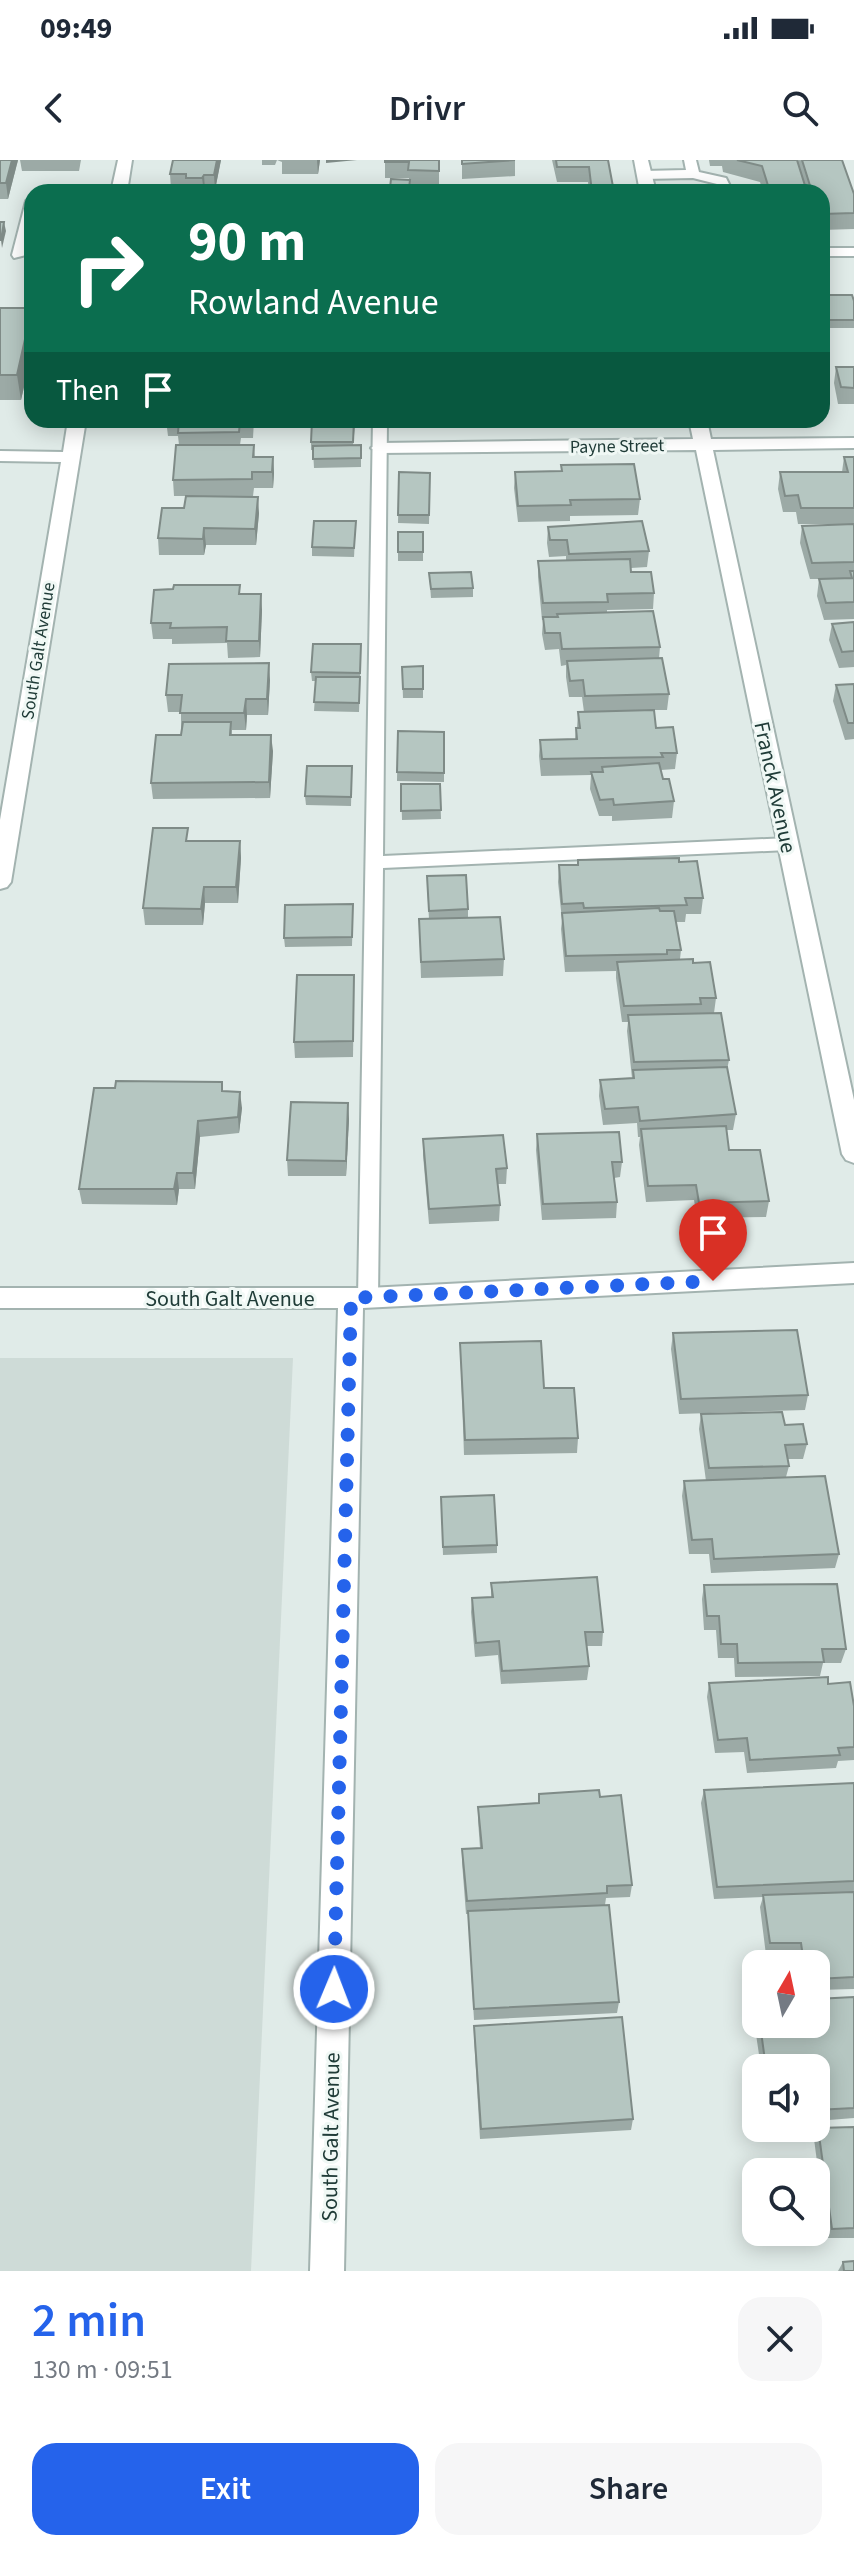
<!DOCTYPE html>
<html lang="en">
<head>
<meta charset="utf-8">
<style>
	:root { --surface:#fff; --page:#f6f6f7; --text:#1f2937; --muted:#747a83; --accent:#2563eb }
	body { margin:0; font-family:"Source Sans 3",sans-serif; background:var(--page); color:var(--text); height:100vh; display:flex; flex-direction:column; font-size:30px; white-space:nowrap }
	* { box-sizing:border-box; margin:0 }
	p { font-size:26px; color:var(--muted) }
	.icon { flex:none; width:44px; height:44px; fill:none; stroke:currentColor; stroke-width:2; stroke-linecap:round; stroke-linejoin:round }
	.map { position:relative; height:2111px; overflow:hidden }
	.panel { display:flex; flex-direction:column; background:var(--surface); flex:1 }
	.panel>* { flex:none }
	.banner { position:absolute; left:24px; top:24px; width:806px; height:244px; border-radius:24px; box-shadow:0 4px 20px #0003; background:#0b6e4f; color:#fff; overflow:hidden }
	.needle { width:52px; rotate:9deg }
	.buttons { position:absolute; left:742px; top:1790px; display:grid; gap:16px }
	.buttons a { display:grid; place-items:center; width:88px; height:88px; border-radius:16px; background:var(--surface); box-shadow:0 4px 20px #0003; font-size:40px }
	.pin { position:absolute; display:grid; place-items:center; width:68px; height:68px; color:#fff; margin:-82px -34px; border-radius:50% 50% 50% 0; rotate:-45deg; box-shadow:0 0 8px #0007 }
	.pin .icon { rotate:45deg }
	.me { position:absolute; width:88px; margin:-44px; rotate:1deg; stroke-linejoin:round; filter:drop-shadow(0 0 6px #0008) }
	.turn { display:flex; align-items:center; gap:28px; height:168px; padding:0 32px; font-size:36px }
	.turn .icon { width:104px; height:104px; stroke-width:2.5 }
	.turn b { display:block; font-size:56px; line-height:68px }
	.then { display:flex; align-items:center; height:76px; padding:0 32px; background:#0003; gap:16px; font-size:30px }
	.round { display:grid; place-items:center; flex:none; width:84px; height:84px; border-radius:24px; background:var(--page) }
	.summary { display:flex; align-items:center; justify-content:space-between; height:136px; padding:0 32px }
	h1 { font-size:48px; font-weight:600; line-height:60px; color:var(--accent) }
	.cta { display:flex; gap:16px; margin-top:auto; padding:16px 32px }
	.cta a { flex:1; height:92px; border-radius:24px; background:var(--accent); color:#fff; font-size:32px; font-weight:600; line-height:92px; text-align:center }
	.cta a+a { background:var(--page); color:var(--text) }
	.status { display:flex; justify-content:space-between; align-items:center; height:56px; padding:0 40px; background:var(--surface); direction:ltr }
	.status svg { height:22px; fill:currentColor }
	header { display:flex; justify-content:space-between; align-items:center; height:104px; padding:0 32px; background:var(--surface); font-size:36px; font-weight:600 }
	.map>svg:first-child { display:block }
	.built { fill:#cedbd7 }
	.lines { fill:none; stroke-linecap:round; stroke-linejoin:round }
	.service-casing { stroke:#a3b3b0; stroke-width:4 }
	.minor-casing { stroke:#a3b3b0; stroke-width:4 }
	.service { fill:#fff; fill-rule:evenodd }
	.minor { fill:#fff; fill-rule:evenodd }
	.wall { fill:#9caaa6 }
	.shaded-wall { fill:#7f8b87 }
	.building { fill:#b5c6c1; stroke:#7f8b87; stroke-width:2 }
	.route { stroke:#2563eb; stroke-width:14; stroke-dasharray:0 25.2 }
	.labels { text-anchor:middle; stroke-width:6; stroke-linejoin:round; paint-order:stroke }
	.far-street-label { font-size:18px; fill:#203c38; stroke:#f0f8f5 }
	.street-label { font-size:22px; fill:#203c38; stroke:#f0f8f5 }
</style>
</head>
<body>
<div class="status"><b>09:49</b><svg viewBox="0 0 49 12"><path d="M0 12V9h3v3zM5 12V6h3v6zM10 12V3h3v9zM15 12V0h3v12zM26 1h20v11H26zM47 4h2v5h-2z"/></svg></div>
<header><svg class="icon" aria-label="back" viewBox="0 0 24 24"><path d="M15 5l-7 7 7 7"/></svg>Drivr<svg class="icon" aria-label="search" viewBox="0 0 24 24"><circle cx="10" cy="10" r="6"/><path d="M15 15l6 6"/></svg></header>
<div class="map">
<svg width="854" height="2111" viewBox="0 0 854 2111">
	<rect width="100%" height="100%" fill="#e0ebe8"/>
	<polygon class="built" points="0,1198 293,1198 251,2111 0,2111"/>
	<g class="lines">
		<g class="service-casing">
			<g id="service">
				<polygon points="684,0 696,0 699,12 726,18 733,32 721,32 717,24 693,18 644,19 638,15 644,11 686,10"/>
				<polygon points="32,37 32,68 26,95 14,98 12,95 26,41"/>
				<rect x="822" y="88" width="32" height="8"/>
				<polygon points="373,260 387,260 383,696 788,678 797,684 788,690 383,708 378,1138 375,1144 368,1146 361,1144 358,1138"/>
			</g>
		</g>
		<g class="minor-casing">
			<g id="minor">
				<polygon points="118,0 132,0 127,32 111,32"/>
				<polygon points="634,0 648,0 656,32 640,32"/>
				<polygon points="68,260 86,260 11,722 7,727 0,729 0,660 61,302 0,301 0,291 63,292"/>
				<polygon points="689,260 707,260 711,279 854,278 854,288 713,290 854,940 854,1003 846,1000 842,994 696,290 380,293 371,288 380,283 693,279"/>
				<polygon points="854,1103 854,1123 363,1148 344,2111 310,2111 338,1148 0,1148 0,1128 368,1128"/>
			</g>
		</g>
		<use href="#service" class="service"/>
		<use href="#minor" class="minor"/>
	</g>
	<g class="wall">
		<polygon points="0,0 18,0 8,39 0,39"/>
		<polygon points="20,0 81,0 79,11 22,11"/>
		<polygon points="173,0 221,0 215,30 187,32 187,29 171,29 170,14"/>
		<polygon points="234,0 320,0 318,14 282,14 282,2 277,0 275,5 262,5 262,0"/>
		<polygon points="385,0 439,0 439,26 410,26 409,32 390,32 391,19 409,20 409,18 385,18"/>
		<polygon points="462,0 515,0 515,16 462,19"/>
		<polygon points="552,0 608,0 614,32 589,32 588,22 557,22"/>
		<polygon points="709,0 842,0 854,34 854,69 822,70 822,32 763,32 760,22 723,12 722,6 710,6"/>
		<polygon points="822,135 854,141 854,168 822,168"/>
		<polygon points="0,148 32,148 32,192 21,240 0,240"/>
		<polygon points="836,207 854,207 854,244 838,244 834,223"/>
		<polygon points="166,260 254,260 253,278 241,278 240,285 254,285 255,297 273,297 274,313 273,328 254,328 253,336 174,336 173,320 179,285 178,276 168,276"/>
		<rect x="398" y="260" width="52" height="1"/>
		<polygon points="504,260 604,260 604,262"/>
		<polygon points="355,266 353,285 361,285 361,307 314,308 313,290 311,290 311,282"/>
		<polygon points="844,297 854,297 854,459 824,460 817,436 819,419 839,419 810,419 800,383 802,366 854,364 798,364 796,352 783,352 778,329 780,312 842,312"/>
		<polygon points="561,305 640,339 638,355 570,356 570,361 518,362 514,328 515,312 561,311"/>
		<polygon points="399,312 430,313 429,364 398,363"/>
		<polygon points="259,353 256,385 206,385 204,395 159,395 158,378"/>
		<polygon points="356,361 354,397 312,396 312,387"/>
		<polygon points="548,367 649,391 647,407 631,408 631,412 654,433 653,449 607,450 607,452 660,487 659,498 669,534 667,550 654,550 656,568 677,593 675,609 661,610 661,613 663,619 674,641 672,658 612,661 612,656 599,656 590,629 591,615 541,616 539,596 540,580 575,579 576,568 577,568 578,552 584,552 582,537 569,537 566,517 566,505 561,506 559,489 545,490 542,474 543,460 542,460 538,417 538,401 566,400 566,396 549,397 547,383"/>
		<rect x="398" y="372" width="25" height="29"/>
		<polygon points="429,413 473,428 473,437 431,438"/>
		<polygon points="241,434 262,450 260,497 228,498 227,483 172,484 172,479 153,479 151,463"/>
		<polygon points="854,462 854,507 839,508 829,480 832,464"/>
		<polygon points="361,493 359,552 314,551 316,521 312,521 311,512"/>
		<polygon points="423,506 423,538 403,538 402,507"/>
		<polygon points="270,520 268,555 247,555 246,570 232,570 232,575 273,591 270,638 153,639 151,623 181,575 181,552 168,552 166,535"/>
		<polygon points="854,524 854,579 845,580 833,541 836,525"/>
		<polygon points="398,571 444,572 444,622 397,621"/>
		<polygon points="352,606 351,646 306,645 305,636"/>
		<polygon points="401,624 440,624 441,659 402,660"/>
		<polygon points="189,681 240,681 241,698 238,743 205,743 203,765 145,765 143,748"/>
		<polygon points="578,700 679,702 703,738 701,754 686,754 685,762 676,762 681,790 680,799 693,803 716,838 714,853 729,900 727,910 736,954 733,970 726,970 729,990 769,1041 766,1057 697,1058 694,1040 646,1042 639,985 640,977 638,977 637,963 603,965 599,936 600,920 632,918 627,871 628,862 622,862 616,818 616,811 565,812 561,769 562,760 558,722 559,705 577,705"/>
		<polygon points="427,725 468,749 468,758 504,799 503,816 421,818 419,759 429,759"/>
		<polygon points="353,753 352,786 285,787 284,778"/>
		<polygon points="354,832 353,897 295,898 294,882"/>
		<polygon points="223,931 242,948 239,973 200,977 195,1029 179,1029 177,1045 82,1044 79,1029"/>
		<polygon points="349,959 346,1016 288,1016 287,1000"/>
		<polygon points="537,974 622,1002 620,1017 614,1018 617,1042 616,1058 542,1060 536,990"/>
		<polygon points="423,979 507,1008 506,1024 497,1024 500,1045 499,1061 429,1064 423,995"/>
		<polygon points="673,1173 808,1235 805,1250 679,1254 671,1189"/>
		<polygon points="460,1183 544,1228 578,1278 577,1293 464,1295"/>
		<polygon points="701,1254 785,1265 807,1284 803,1299 788,1299 789,1306 786,1317 839,1394 835,1408 711,1413 709,1394 689,1394 682,1336 684,1321 706,1321 699,1269"/>
		<polygon points="441,1337 497,1385 497,1393 443,1395"/>
		<polygon points="491,1423 603,1472 602,1486 586,1486 589,1506 587,1520 501,1524 498,1495 475,1497 471,1452 472,1438 491,1437"/>
		<polygon points="704,1425 846,1489 841,1503 823,1503 820,1516 735,1517 734,1498 718,1498 716,1470 704,1470 702,1439"/>
		<polygon points="709,1523 828,1524 854,1546 854,1600 838,1601 836,1608 747,1613 744,1592 715,1593 707,1537"/>
		<polygon points="854,1623 854,1829 816,1830 816,1804 798,1804 797,1795 766,1795 760,1747 763,1737 714,1739 701,1643 704,1630"/>
		<polygon points="539,1634 600,1637 632,1725 630,1737 606,1738 605,1745 619,1842 617,1853 474,1860 468,1754 466,1754 462,1702 462,1689 480,1688 478,1660 478,1647 538,1643"/>
		<polygon points="854,1837 854,1958 816,1961 816,1908 761,1908 753,1854 756,1845 756,1864 816,1864"/>
		<polygon points="474,1866 633,1959 631,1970 480,1979 474,1877"/>
		<polygon points="854,1967 854,2078 827,2078 814,1979 818,1968"/>
		<polygon points="843,2102 854,2111 838,2111"/>
	</g>
	<g class="shaded-wall">
		<polygon points="12,0 18,0 8,39 6,23"/>
		<polygon points="217,0 221,0 215,30 214,15"/>
		<polygon points="317,0 320,0 318,14"/>
		<polygon points="326,0 357,0 326,3"/>
		<polygon points="204,15 205,30 204,32 202,18"/>
		<polygon points="4,62 6,71 2,88 1,80"/>
		<polygon points="32,152 32,192 21,240 17,215"/>
		<polygon points="273,297 274,313 273,328 272,312"/>
		<polygon points="258,337 259,353 256,385 255,369"/>
		<polygon points="204,368 206,385 204,395 203,379"/>
		<polygon points="261,434 262,450 260,497 259,481"/>
		<polygon points="269,503 270,520 268,555 267,539"/>
		<polygon points="246,539 247,555 246,570 244,553"/>
		<polygon points="271,575 273,591 270,638 269,622"/>
		<polygon points="240,681 241,698 238,743 236,727"/>
		<polygon points="204,727 205,743 203,765 201,749"/>
		<polygon points="240,932 242,948 239,973 238,957"/>
		<polygon points="348,943 349,959 346,1016 346,1001"/>
		<polygon points="198,961 200,977 195,1029 193,1013"/>
		<polygon points="177,1013 179,1029 177,1045 174,1029"/>
	</g>
	<g class="building">
		<polygon points="0,0 12,0 6,23 0,23"/>
		<polygon points="173,0 217,0 214,15 204,15 202,18 186,18 186,14 170,14"/>
		<polygon points="385,0 439,0 439,11 408,10 409,2 385,2"/>
		<polygon points="462,0 515,0 462,4"/>
		<polygon points="556,0 608,0 614,32 592,32 589,7 557,7"/>
		<polygon points="737,0 797,0 807,32 770,32 762,6"/>
		<polygon points="802,0 842,0 854,34 854,53 822,54 822,32 812,32"/>
		<polygon points="391,19 410,20 409,28 390,28"/>
		<polygon points="0,62 4,62 1,80 0,80"/>
		<polygon points="822,135 852,135 854,141 854,160 822,160"/>
		<polygon points="0,148 32,148 17,215 0,215"/>
		<polygon points="836,207 854,207 854,228 841,227"/>
		<polygon points="179,260 252,260 252,262 240,262 239,272 178,273"/>
		<polygon points="312,260 354,260 353,282 311,282"/>
		<polygon points="176,285 254,285 253,297 273,297 272,312 252,312 252,319 173,320"/>
		<polygon points="361,285 361,298 313,299 313,286"/>
		<polygon points="844,297 854,297 854,348 801,348 798,335 785,336 780,312 848,312"/>
		<polygon points="634,304 640,339 570,340 571,345 518,346 515,312 562,311 561,305"/>
		<polygon points="399,312 430,313 429,355 398,355"/>
		<polygon points="186,336 258,337 255,369 204,368 203,379 158,378 162,348 184,348"/>
		<polygon points="314,361 356,361 354,388 312,387"/>
		<polygon points="642,361 649,391 569,394 567,380 550,380 548,367"/>
		<polygon points="854,364 854,402 812,403 802,366"/>
		<rect x="398" y="372" width="25" height="20"/>
		<polygon points="630,399 631,412 651,412 654,433 607,434 608,442 543,443 538,401"/>
		<polygon points="850,411 854,411 854,442 826,443 819,419 852,418"/>
		<polygon points="471,412 473,428 431,429 429,413"/>
		<polygon points="174,425 240,425 239,434 261,434 259,481 226,481 227,467 170,468 171,463 151,463 154,430 173,429"/>
		<polygon points="653,451 660,487 562,489 560,473 545,473 543,457 558,457 557,454"/>
		<polygon points="854,462 854,491 842,492 832,464"/>
		<polygon points="313,484 361,484 360,513 311,512"/>
		<polygon points="662,498 669,534 585,536 583,520 570,521 567,501"/>
		<polygon points="269,503 267,539 246,539 244,553 180,553 182,535 166,535 169,504"/>
		<polygon points="423,506 423,529 403,529 402,507"/>
		<polygon points="316,517 360,517 359,543 314,542"/>
		<polygon points="854,524 854,563 848,563 836,525"/>
		<polygon points="654,550 656,568 673,567 677,593 661,593 663,597 542,599 540,580 577,579 576,568 580,568 578,552"/>
		<polygon points="183,562 231,562 230,575 271,575 269,622 151,623 156,575 181,575"/>
		<polygon points="398,571 444,572 444,613 397,612"/>
		<polygon points="659,603 663,619 669,619 674,641 614,645 613,639 600,640 591,612 603,612 602,607"/>
		<polygon points="307,606 352,606 351,637 305,636"/>
		<polygon points="401,624 440,624 441,650 401,651"/>
		<polygon points="153,668 188,668 186,681 240,681 236,727 204,727 201,749 143,748"/>
		<polygon points="679,698 679,702 697,701 703,738 685,738 687,745 584,748 583,743 562,744 559,705 578,705 578,700"/>
		<polygon points="466,715 468,749 429,751 427,716"/>
		<polygon points="353,744 352,777 284,778 285,745"/>
		<polygon points="659,748 660,751 674,751 681,790 667,790 667,794 566,796 562,753"/>
		<polygon points="500,757 504,799 421,802 419,759"/>
		<polygon points="693,799 693,803 710,802 716,838 700,838 701,844 624,846 617,802"/>
		<polygon points="297,815 354,815 353,881 294,882"/>
		<polygon points="721,853 729,900 634,902 628,855"/>
		<polygon points="727,907 736,954 640,961 638,947 605,949 600,920 634,918 633,910"/>
		<polygon points="116,921 222,922 222,931 240,932 238,957 198,961 193,1013 177,1013 174,1029 79,1029 94,928 115,928"/>
		<polygon points="291,942 348,943 346,1001 287,1000"/>
		<polygon points="726,966 729,990 760,990 769,1041 699,1043 696,1025 648,1026 641,969"/>
		<polygon points="619,972 622,1002 612,1002 617,1042 543,1044 537,974"/>
		<polygon points="503,975 507,1008 496,1009 500,1045 429,1049 423,979"/>
		<polygon points="797,1170 808,1235 681,1239 673,1173"/>
		<polygon points="541,1181 544,1228 574,1228 578,1278 465,1280 460,1183"/>
		<polygon points="782,1252 785,1265 803,1264 807,1284 785,1285 789,1306 709,1308 701,1254"/>
		<polygon points="825,1316 839,1394 714,1399 712,1379 692,1380 684,1321"/>
		<polygon points="494,1335 497,1385 443,1387 441,1337"/>
		<polygon points="597,1417 603,1472 585,1472 589,1506 502,1511 499,1481 476,1483 472,1438 493,1437 491,1423"/>
		<polygon points="837,1424 846,1489 822,1489 824,1502 738,1503 737,1484 721,1484 719,1456 707,1456 704,1425"/>
		<polygon points="828,1517 828,1524 850,1522 854,1546 854,1587 838,1588 840,1595 750,1600 747,1578 718,1580 709,1523"/>
		<polygon points="854,1623 854,1721 717,1727 704,1630"/>
		<polygon points="599,1630 600,1637 621,1635 632,1725 607,1726 607,1733 467,1741 462,1689 482,1688 478,1647 539,1643 539,1634"/>
		<polygon points="854,1732 854,1817 816,1819 816,1804 804,1804 801,1783 770,1783 763,1735"/>
		<polygon points="609,1745 619,1842 474,1849 468,1751"/>
		<polygon points="854,1837 854,1948 816,1950 816,1908 766,1908 760,1864 816,1864 816,1839"/>
		<polygon points="622,1857 633,1959 481,1969 474,1866"/>
		<polygon points="854,1967 854,2068 832,2069 818,1968"/>
		<polygon points="854,2101 854,2111 844,2111 843,2102"/>
	</g>
	<g class="lines">
		<polyline class="route" points="334,1829 351,1138 713,1121"/>
	</g>
	<g class="labels">
		<g class="far-street-label">
			<text transform="translate(617 286) rotate(-1)" y="6">Payne Street</text>
			<text transform="translate(38 491) rotate(-81)" y="6">South Galt Avenue</text>
		</g>
		<g class="street-label">
			<text transform="translate(776 627) rotate(78)" y="8">Franck Avenue</text>
			<text x="230" y="1146">South Galt Avenue</text>
			<text transform="translate(330 1977) rotate(-89)" y="8">South Galt Avenue</text>
		</g>
	</g>
</svg>
<div class="buttons">
<a><svg class="needle" viewBox="-14 -14 28 28"><path d="M0-13l5 13h-10z" fill="#e53935"/><path d="M0 13l5-13h-10z" fill="#747a83"/></svg></a>
<a><svg class="icon" aria-label="sound" viewBox="0 0 24 24"><path d="M4 9h4l5-4v14l-5-4H4zM17 9q2 3 0 6"/></svg></a>
<a><svg class="icon" aria-label="search" viewBox="0 0 24 24"><circle cx="10" cy="10" r="6"/><path d="M15 15l6 6"/></svg></a>
</div>
<div class="pin" style="left:713px;top:1121px;background:#d93025"><svg class="icon" aria-label="arrive" viewBox="0 0 24 24"><path d="M6 21V4h12l-3 4 3 4H6"/></svg></div>
<svg class="me" style="left:334px;top:1829px" viewBox="-20 -20 40 40"><circle r="17" fill="#2563eb" stroke="#fff" stroke-width="3"/><path d="M0-11L8 9 0 5-8 9z" fill="#fff"/></svg>
<div class="banner">
<div class="turn"><svg class="icon" aria-label="right" viewBox="0 0 24 24"><path d="M7 20v-9h11M14 6l5 5-5 5"/></svg><div><b>90 m</b>Rowland Avenue</div></div>
<div class="then">Then<svg class="icon" aria-label="arrive" viewBox="0 0 24 24"><path d="M6 21V4h12l-3 4 3 4H6"/></svg></div>
</div>
</div>
<section class="panel">
<div class="summary"><div><h1>2 min</h1><p>130 m · 09:51</p></div><a class="round"><svg class="icon" aria-label="close" viewBox="0 0 24 24"><path d="M6 6l12 12M18 6L6 18"/></svg></a></div>
<div class="cta"><a>Exit</a><a>Share</a></div>
</section>
</body>
</html>
